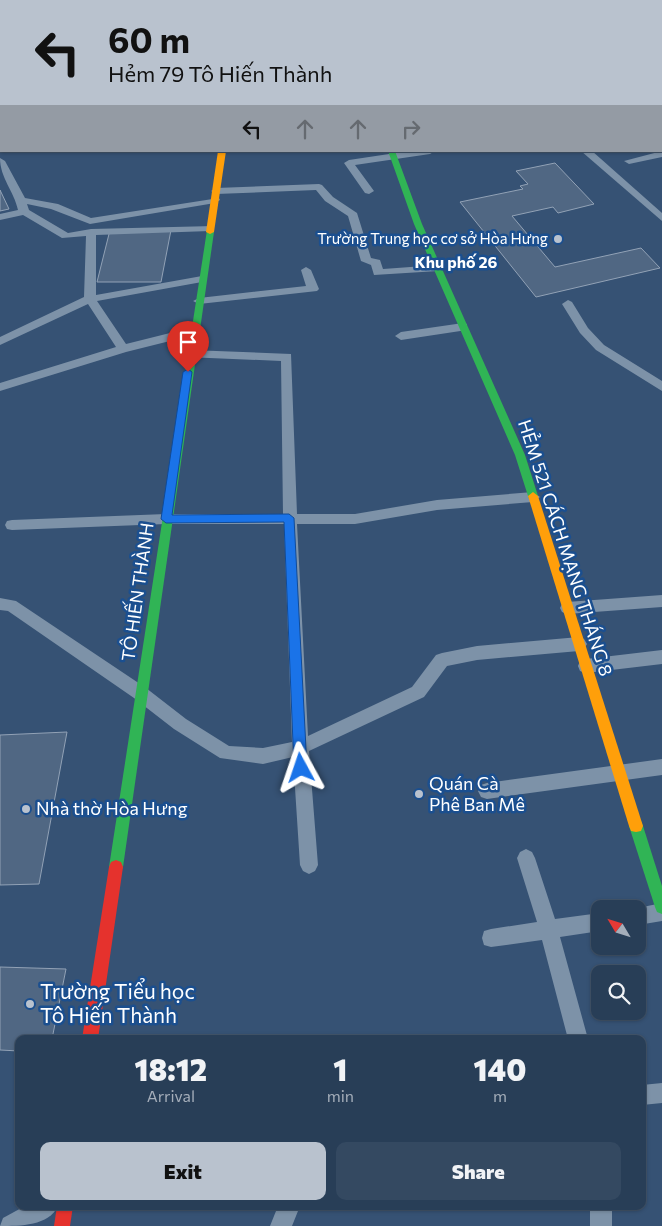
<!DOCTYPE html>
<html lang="en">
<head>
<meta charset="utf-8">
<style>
	:root { --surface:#283e57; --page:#344961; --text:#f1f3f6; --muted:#a5aeba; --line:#44576d; --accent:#b9c2ce }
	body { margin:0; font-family:Commissioner,sans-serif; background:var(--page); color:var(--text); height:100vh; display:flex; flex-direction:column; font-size:19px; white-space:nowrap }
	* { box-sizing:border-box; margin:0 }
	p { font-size:16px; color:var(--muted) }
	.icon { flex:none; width:28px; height:28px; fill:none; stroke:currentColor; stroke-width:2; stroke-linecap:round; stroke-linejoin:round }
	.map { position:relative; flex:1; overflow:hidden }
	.details { position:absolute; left:15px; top:1035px; width:631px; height:175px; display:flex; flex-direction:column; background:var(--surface); border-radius:10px; box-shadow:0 1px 4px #0004,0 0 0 1px var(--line) }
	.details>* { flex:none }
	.guide { position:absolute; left:0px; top:0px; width:662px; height:152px; box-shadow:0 1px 4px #0004,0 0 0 1px var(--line); background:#b9c2ce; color:#111; overflow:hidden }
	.needle { width:32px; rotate:308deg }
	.buttons { position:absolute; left:591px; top:900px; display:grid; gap:10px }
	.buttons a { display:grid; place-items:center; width:55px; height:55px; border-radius:10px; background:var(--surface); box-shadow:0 1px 4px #0004,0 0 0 1px var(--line); font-size:25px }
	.pin { position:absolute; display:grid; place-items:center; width:42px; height:42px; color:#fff; margin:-51px -21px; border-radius:50% 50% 50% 0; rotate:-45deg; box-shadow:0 0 5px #0007 }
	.pin .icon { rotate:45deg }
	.me { position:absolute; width:55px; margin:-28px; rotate:355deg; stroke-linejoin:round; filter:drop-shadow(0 0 4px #0008) }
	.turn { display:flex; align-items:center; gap:18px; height:105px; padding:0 25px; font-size:22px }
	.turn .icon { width:65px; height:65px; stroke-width:2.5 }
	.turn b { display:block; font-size:35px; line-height:42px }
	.lanes { display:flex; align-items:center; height:48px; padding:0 25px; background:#0003; justify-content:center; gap:25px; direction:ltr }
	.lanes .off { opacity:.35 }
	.eta { display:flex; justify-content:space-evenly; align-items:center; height:85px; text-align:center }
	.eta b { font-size:30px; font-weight:800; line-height:35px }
	.button { display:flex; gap:10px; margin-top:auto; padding:10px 25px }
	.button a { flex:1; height:58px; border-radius:10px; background:var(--accent); color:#111; font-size:20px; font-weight:800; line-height:58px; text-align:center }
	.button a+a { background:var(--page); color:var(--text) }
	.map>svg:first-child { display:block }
	.building { fill:#506783; stroke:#92a2b6 }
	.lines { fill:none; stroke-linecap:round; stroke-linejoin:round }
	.lane { fill:#7d92a8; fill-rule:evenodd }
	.street { fill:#7d92a8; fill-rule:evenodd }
	.fast { fill:#30b455; fill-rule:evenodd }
	.slow { fill:#ff9f0a; fill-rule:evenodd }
	.jam { fill:#e5322d; fill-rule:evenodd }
	.route { fill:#1a73e8; stroke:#114b97 }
	.poi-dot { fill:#b9c2ce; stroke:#1b4f8f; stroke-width:2 }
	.labels { text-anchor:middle; stroke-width:5; stroke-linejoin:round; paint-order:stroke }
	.far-poi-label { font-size:15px; fill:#fff; stroke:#1b4f8f; text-anchor:end }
	.far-neighbourhood-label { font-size:16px; font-weight:bold; fill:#fff; stroke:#1b4f8f }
	.street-label { font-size:18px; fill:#fff; stroke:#1b4f8f }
	.poi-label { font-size:18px; fill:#fff; stroke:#1b4f8f; text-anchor:start }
	.near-poi-label { font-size:21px; fill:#fff; stroke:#1b4f8f; text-anchor:start }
</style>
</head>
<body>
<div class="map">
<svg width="662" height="1226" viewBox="0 0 662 1226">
	<rect width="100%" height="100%" fill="#365274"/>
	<g class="building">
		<polygon points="555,163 594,204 558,213 553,207 512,216 555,267 641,248 660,268 536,297 460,202 523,189 520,186 528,184 516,171"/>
		<polygon points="0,190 9,209 0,211"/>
		<polygon points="110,230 171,230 161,282 97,282"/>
		<polygon points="67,732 39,884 0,885 0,735"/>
		<polygon points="0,967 66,969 52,1039 19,1039 19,1051 0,1050"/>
	</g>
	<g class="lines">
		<g class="lane">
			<polygon points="313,0 322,0 323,1 314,1"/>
			<rect x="661" y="26" width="1" height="4"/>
			<polygon points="0,125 1,126 1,135 0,135"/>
			<polygon points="409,151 435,151 430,154 355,165 374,191 369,194 365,193 344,163 349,160"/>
			<polygon points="581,151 592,151 662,213 662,221"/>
			<polygon points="662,151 662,157 629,164 624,161"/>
			<path d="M0 158 5 161 25 198 58 204 91 218 219 198 220 200 215 203 90 224 51 209 27 204 29 210 68 233 91 229 214 226V230L210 231 96 235V295L202 276 207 279 202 282 97 301 126 344 194 327 200 331 198 334 126 352 0 391V383L116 347 88 304 0 345V337L84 297 86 236 62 238 23 215 0 220V214L18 210C14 191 0 178 0 158Z"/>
			<polygon points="319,184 322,185 333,197 357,213 371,258 380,260 383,269 438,265 443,268 438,271 374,275 371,265 361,261 348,216 325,201 316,190 216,194 211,191 216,188"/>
			<polygon points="306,267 311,270 319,289 317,291 199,304 193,301 199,298 306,286 301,270"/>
			<polygon points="568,300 572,302 588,328 604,345 662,381 662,391 596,350 580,333 562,304"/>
			<polygon points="463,323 467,324 467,330 401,340 395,336 401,332"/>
			<polygon points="190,350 291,354 297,514 355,514 437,500 533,492 540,497 533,502 437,510 355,524 297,524 308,736 412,687 436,655 442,653 477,646 579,637 584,639 587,644 584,649 579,651 477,660 447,666 424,697 309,751 318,865 315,871 309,874 303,871 300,865 293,757 263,764 220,758 174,729 134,698 8,611 0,610 0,598 16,601 146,688 186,719 229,746 263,748 292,742 284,524 166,524 12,530 7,529 5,525 7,521 12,520 166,514 283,514 281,361 186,357 186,351"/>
			<polygon points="662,595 662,607 567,614 562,612 560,608 562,604 567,602"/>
			<polygon points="662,650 662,664 586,673 580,671 578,666 580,661 586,659"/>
			<polygon points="662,759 662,775 487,799 481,797 478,791 481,785 487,783"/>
			<polygon points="526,849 532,852 535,858 555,919 600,913 600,931 560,937 588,1039 568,1039 542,940 491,947 484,945 482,938 484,931 491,929 537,922 517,858 520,852"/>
			<polygon points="662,903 662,921 638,925 638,909 633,909"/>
			<polygon points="662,1083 662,1103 642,1105 642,1085"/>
			<path d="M25 1206H58C49 1226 20 1226 0 1226L3 1218Z"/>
			<polygon points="278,1206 300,1206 292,1226 270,1226"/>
			<rect x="590" y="1206" width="22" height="20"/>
		</g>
		<g class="street">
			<rect x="148" y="0" width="14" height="1"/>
			<polygon points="385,0 399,0 400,1 386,1"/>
			<rect x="661" y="87" width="1" height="11"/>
		</g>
		<g class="fast">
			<rect x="661" y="8" width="1" height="4"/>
			<polygon points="388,151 395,151 422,224 525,455 538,496 537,499 529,499 528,496 515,455 414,224"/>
			<polygon points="207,230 214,232 123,867 121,872 116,874 111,872 109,867"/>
			<polygon points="636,820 641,821 643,826 662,886 662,914 657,912 655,907 629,826 631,821"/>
		</g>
		<g class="slow">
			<polygon points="218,151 226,151 214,232 210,234 206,232"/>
			<polygon points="533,492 538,496 643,826 641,831 636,832 631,831 629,826 528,496"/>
		</g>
		<g class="jam">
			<polygon points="116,860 121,862 123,867 98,1039 82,1039 109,867 111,862"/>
			<polygon points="57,1206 73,1206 70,1226 54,1226"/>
		</g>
	</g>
	<polygon class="route" points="188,369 192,372 172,515 289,514 294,518 307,768 305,772 301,774 296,772 294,768 284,522 166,523 161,519 183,372"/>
	<g class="poi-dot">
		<circle cx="558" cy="239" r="5"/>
		<circle cx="419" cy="794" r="5"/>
		<circle cx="26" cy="809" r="5"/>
		<circle cx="30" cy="1004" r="5"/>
	</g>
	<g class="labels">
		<g class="far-poi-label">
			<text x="548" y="244">Trường Trung học cơ sở Hòa Hưng</text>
		</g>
		<g class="far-neighbourhood-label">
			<text x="456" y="268">Khu phố 26</text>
		</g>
		<g class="street-label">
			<text transform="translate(565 548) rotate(72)" y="6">HẺM 521 CÁCH MẠNG THÁNG 8</text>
			<text transform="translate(138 592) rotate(-82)" y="6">TÔ HIẾN THÀNH</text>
		</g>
		<g class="poi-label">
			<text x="429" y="790">Quán Cà<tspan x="429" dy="21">Phê Ban Mê</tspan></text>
			<text x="36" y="815">Nhà thờ Hòa Hưng</text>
		</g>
		<g class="near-poi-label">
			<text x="40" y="999">Trường Tiểu học<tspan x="40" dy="24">Tô Hiến Thành</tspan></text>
		</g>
	</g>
</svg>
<div class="buttons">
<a><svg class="needle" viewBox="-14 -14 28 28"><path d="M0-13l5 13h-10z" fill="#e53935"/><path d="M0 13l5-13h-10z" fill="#a5aeba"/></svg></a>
<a><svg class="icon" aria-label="search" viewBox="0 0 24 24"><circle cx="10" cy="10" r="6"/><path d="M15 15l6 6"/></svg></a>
</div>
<div class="pin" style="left:188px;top:372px;background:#d93025"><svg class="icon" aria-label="arrive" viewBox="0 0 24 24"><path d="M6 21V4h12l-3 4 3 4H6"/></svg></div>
<svg class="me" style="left:301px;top:768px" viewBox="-20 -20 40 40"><path d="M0-17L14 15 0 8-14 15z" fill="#1a73e8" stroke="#fff" stroke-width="4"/></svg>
<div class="guide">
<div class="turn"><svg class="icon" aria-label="left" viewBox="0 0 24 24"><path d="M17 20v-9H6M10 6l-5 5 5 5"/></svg><div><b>60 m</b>Hẻm 79 Tô Hiến Thành</div></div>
<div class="lanes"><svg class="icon" aria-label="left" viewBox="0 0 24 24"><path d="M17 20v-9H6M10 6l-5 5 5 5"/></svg><svg class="icon off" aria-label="ahead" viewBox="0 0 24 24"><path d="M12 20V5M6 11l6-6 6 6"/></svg><svg class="icon off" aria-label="ahead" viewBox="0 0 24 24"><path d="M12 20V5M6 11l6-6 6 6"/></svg><svg class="icon off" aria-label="right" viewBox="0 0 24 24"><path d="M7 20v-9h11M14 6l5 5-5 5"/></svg></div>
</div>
<section class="details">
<div class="eta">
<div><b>18:12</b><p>Arrival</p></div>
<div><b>1</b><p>min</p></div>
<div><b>140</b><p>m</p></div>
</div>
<div class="button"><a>Exit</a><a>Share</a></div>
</section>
</div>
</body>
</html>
